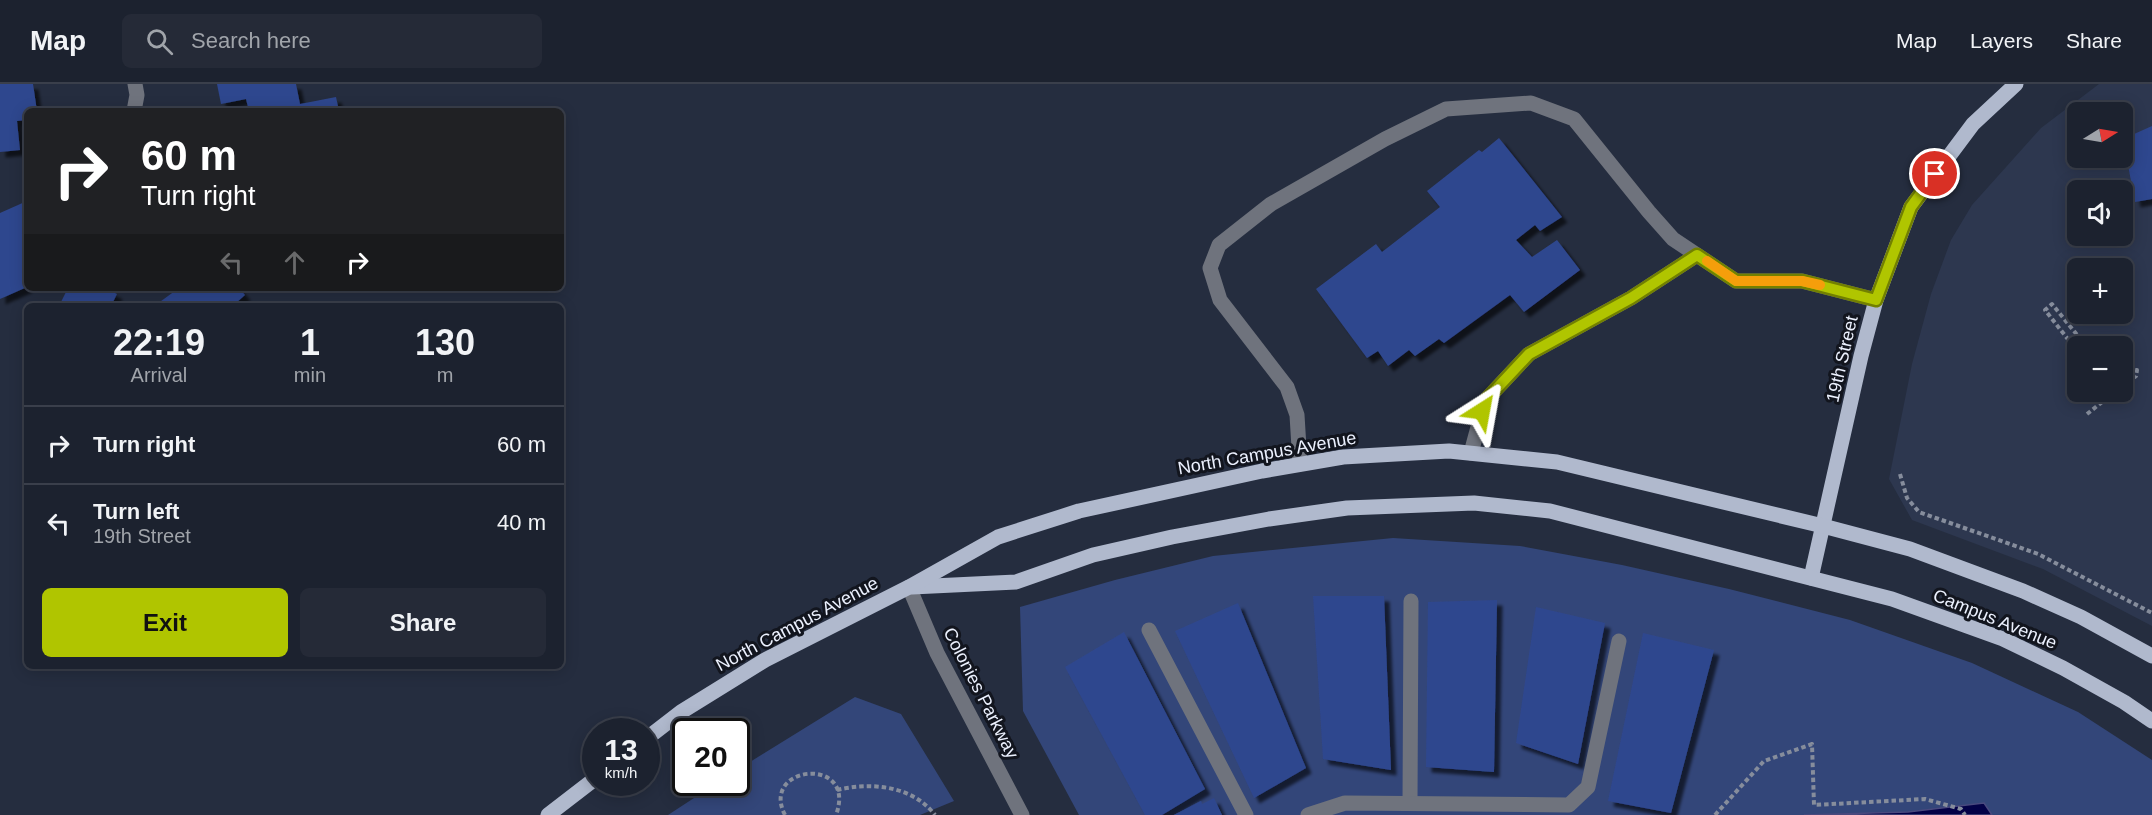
<!DOCTYPE html>
<html lang="en">
<head>
<meta charset="utf-8">
<style>
	:root { --surface:#1c222f; --page:#252a37; --text:#f1f3f6; --muted:#a0a4aa; --line:#3a3f4b; --accent:#b0c500 }
	body { margin:0; font-family:Arial,sans-serif; background:var(--page); color:var(--text); height:100vh; display:flex; flex-direction:column; font-size:22px; white-space:nowrap }
	* { box-sizing:border-box; margin:0 }
	p { font-size:20px; color:var(--muted) }
	.icon { flex:none; width:33px; height:33px; fill:none; stroke:currentColor; stroke-width:2; stroke-linecap:round; stroke-linejoin:round }
	.map { position:relative; flex:1; overflow:hidden }
	.panel { position:absolute; left:24px; top:219px; width:540px; height:366px; display:flex; flex-direction:column; background:var(--surface); border-radius:9px; box-shadow:0 3px 15px #0003,0 0 0 2px var(--line) }
	.panel>* { flex:none }
	.guide { position:absolute; left:24px; top:24px; width:540px; height:183px; border-radius:9px; box-shadow:0 3px 15px #0003,0 0 0 2px var(--line); background:#202124; color:#fff; overflow:hidden }
	.needle { width:39px; rotate:79deg }
	.fabs { position:absolute; left:2067px; top:18px; display:grid; gap:12px }
	.fabs a { display:grid; place-items:center; width:66px; height:66px; border-radius:9px; background:var(--surface); box-shadow:0 3px 15px #0003,0 0 0 2px var(--line); font-size:30px }
	.speed { position:absolute; left:582px; top:634px; display:flex; gap:12px; font-size:30px; font-weight:700; text-align:center }
	.speed>* { display:grid; place-content:center; width:78px; height:78px; border-radius:50%; background:var(--surface); box-shadow:0 3px 15px #0003,0 0 0 2px var(--line); line-height:1 }
	.speed small { font-size:15px; font-weight:400 }
	.speed .limit { border:3px solid #111; border-radius:9px; background:#fff; color:#111 }
	.pin { position:absolute; display:grid; place-items:center; width:51px; height:51px; color:#fff; margin:-26px; border:3px solid #fff; border-radius:50%; box-shadow:0 2px 6px #0007 }
	.me { position:absolute; width:66px; margin:-33px; rotate:34deg; stroke-linejoin:round; filter:drop-shadow(0 0 4px #0008) }
	.turn { display:flex; align-items:center; gap:21px; height:126px; padding:0 18px; font-size:27px }
	.turn .icon { width:78px; height:78px; stroke-width:2.5 }
	.turn b { display:block; font-size:42px; line-height:51px }
	.lanes { display:flex; align-items:center; height:57px; padding:0 18px; background:#0003; justify-content:center; gap:30px; direction:ltr }
	.lanes .off { opacity:.35 }
	.eta { display:flex; justify-content:space-evenly; align-items:center; height:102px; text-align:center }
	.eta b { font-size:36px; font-weight:600; line-height:42px }
	.primary-button { display:flex; gap:12px; margin-top:auto; padding:12px 18px }
	.primary-button a { flex:1; height:69px; border-radius:9px; background:var(--accent); color:#111; font-size:24px; font-weight:600; line-height:69px; text-align:center }
	.primary-button a+a { background:var(--page); color:var(--text) }
	ul { padding:0; list-style:none }
	li { display:flex; align-items:center; gap:18px; height:78px; padding:0 18px; border-top:2px solid var(--line) }
	li div { flex:1 }
	li b { display:block; font-size:22px }
	li em { font-style:normal }
	header { display:flex; align-items:center; gap:36px; box-sizing:border-box; height:84px; padding:0 30px; background:var(--surface); border-bottom:2px solid var(--line) }
	header strong { font-size:28px }
	nav { display:flex; gap:33px; margin-inline-start:auto; font-size:21px }
	.search { width:420px; height:54px; background:var(--page); display:flex; align-items:center; gap:15px; box-sizing:border-box; padding:0 21px; border-radius:9px; color:var(--muted); font-size:22px }
	.map>svg:first-child { display:block }
	.built { fill:#2d374f; fill-rule:evenodd }
	.green { fill:#334679 }
	.water { fill:#030147; stroke:#49497e; stroke-width:1.5 }
	.building { fill:#2f478e; filter:url(#shadow) }
	.lines { fill:none; stroke-linecap:round; stroke-linejoin:round }
	.path { stroke:#868d9c; stroke-width:4; stroke-dasharray:4.5 3; stroke-linecap:butt }
	.minor { stroke:#6f737d; stroke-width:15 }
	.major { stroke:#b0b9cd; stroke-width:15 }
	.route-casing { stroke:#728000; stroke-width:15 }
	.route { stroke:#b0c500; stroke-width:10 }
	.slow { stroke:#f59e0b; stroke-width:10 }
	.labels { text-anchor:middle; stroke-width:6; stroke-linejoin:round; paint-order:stroke }
	.street-label { font-size:18px; fill:#ecf1fe; stroke:#12151e }
</style>
</head>
<body>
<header>
<strong>Map</strong>
<div class="search"><svg class="icon" aria-label="search" viewBox="0 0 24 24"><circle cx="10" cy="10" r="6"/><path d="M15 15l6 6"/></svg>Search here</div>
<nav><a>Map</a><a>Layers</a><a>Share</a></nav>
</header>
<div class="map">
<svg width="2152" height="731" viewBox="0 0 2152 731">
	<defs>
		<filter id="shadow"><feDropShadow dx="5.5" dy="5.5" stdDeviation="1.5" flood-color="#0009"/></filter>
	</defs>
	<rect width="100%" height="100%" fill="#252d3f"/>
	<path class="built" d="M2099 0H2152V542L2043 485 1912 436 1889 395 1912 280 1931 210 1951 156 1972 121 2041 44ZM2078 28H2122V74H2078ZM2078 106H2122V152H2078ZM2078 184H2122V230H2078ZM2078 262H2122V308H2078Z"/>
	<g class="green">
		<polygon points="1393,454 1520,462 1622,481 1729,505 1850,536 1972,579 2078,628 2152,676 2152,731 1079,731 1023,627 1020,523 1115,496 1213,472"/>
		<polygon points="855,613 901,630 954,717 920,731 668,731 717,699 736,699 737,686"/>
	</g>
	<polygon class="water" points="1984,719 1992,731 1804,731 1908,728"/>
	<g class="building">
		<polygon points="0,0 33,0 37,27 27,27 27,36 17,37 20,66 0,68"/>
		<polygon points="217,0 296,0 300,20 336,13 339,27 249,27 246,15 221,20"/>
		<polygon points="2152,42 2152,115 2135,118 2123,55"/>
		<polygon points="1499,54 1562,133 1540,147 1535,141 1516,156 1532,173 1557,156 1580,186 1524,228 1510,211 1444,259 1439,255 1415,272 1409,266 1388,282 1378,267 1367,274 1316,205 1376,160 1382,168 1440,123 1427,107 1479,66 1482,68"/>
		<polygon points="27,117 27,203 0,215 0,129"/>
		<polygon points="68,204 105,204 117,210 111,222 59,222"/>
		<polygon points="179,204 239,204 245,211 236,219 239,222 159,222 157,220"/>
		<polygon points="1313,512 1384,512 1391,686 1323,675"/>
		<polygon points="1497,516 1494,688 1426,683 1428,518"/>
		<polygon points="1238,519 1306,684 1254,714 1175,547"/>
		<polygon points="1536,523 1605,539 1578,680 1516,659"/>
		<polygon points="1124,548 1205,705 1162,731 1145,731 1065,583"/>
		<polygon points="1643,549 1714,566 1671,729 1608,717"/>
		<polygon points="1214,714 1222,731 1174,731 1201,717 1202,720"/>
	</g>
	<g class="lines">
		<g class="path">
			<polyline points="2078,268 2045,226 2052,220 2086,262"/>
			<polyline points="2122,292 2132,286 2137,286 2136,292 2122,302"/>
			<polyline points="2087,330 2111,311 2108,308"/>
			<polyline points="1900,390 1907,414 1919,428 2038,470 2152,529"/>
			<path d="M837 706C870 698 912 701 935 731"/>
			<path d="M785 731C759 681 858 671 836 731"/>
			<polyline points="1715,731 1764,677 1812,660 1814,721 1925,715 1961,725 1965,731"/>
		</g>
		<g class="minor">
			<polyline points="134,27 137,11 135,0"/>
			<polyline points="1471,369 1485,317 1529,270 1631,214 1697,171"/>
			<polyline points="1300,380 1297,331 1287,303 1220,216 1210,184 1219,161 1271,120 1385,55 1446,25 1531,19 1574,35 1649,128 1673,155 1736,197 1802,197 1876,216"/>
			<polyline points="909,503 937,569 1022,731"/>
			<polyline points="1149,546 1246,731"/>
			<polyline points="1410,719 1411,517"/>
			<polyline points="1308,731 1345,719 1569,721 1588,703 1619,557"/>
		</g>
		<g class="major">
			<polyline points="1811,494 1861,272 1876,216 1911,123 1973,40 2016,0"/>
			<polyline points="912,503 1016,498 1093,471 1172,453 1269,435 1347,424 1474,419 1550,427 1892,515 2003,555 2063,584 2124,618 2152,637"/>
			<polyline points="646,655 681,628 765,576 909,503 998,453 1079,427 1262,387 1343,373 1449,367 1557,378 1823,442 1910,465 2023,507 2081,533 2152,572"/>
			<polyline points="548,731 596,694"/>
		</g>
	</g>
	<g class="lines">
		<g class="route-casing">
			<polyline id="route" points="1482,327 1485,317 1529,270 1631,214 1697,171 1736,197 1802,197 1876,216 1911,123 1935,90"/>
		</g>
		<use href="#route" class="route"/>
		<polyline class="slow" points="1707,177 1736,197 1802,197 1820,201"/>
	</g>
	<g class="labels">
		<g class="street-label">
			<text transform="translate(1842 275) rotate(-77)" y="6">19th Street</text>
			<text transform="translate(1267 369) rotate(-10)" y="6">North Campus Avenue</text>
			<text transform="translate(1995 535) rotate(22)" y="6">Campus Avenue</text>
			<text transform="translate(797 540) rotate(-28)" y="6">North Campus Avenue</text>
			<text transform="translate(981 609) rotate(63)" y="6">Colonies Parkway</text>
		</g>
	</g>
</svg>
<div class="fabs">
<a><svg class="needle" viewBox="-14 -14 28 28"><path d="M0-13l5 13h-10z" fill="#e53935"/><path d="M0 13l5-13h-10z" fill="#a0a4aa"/></svg></a>
<a><svg class="icon" aria-label="sound" viewBox="0 0 24 24"><path d="M4 9h4l5-4v14l-5-4H4zM17 9q2 3 0 6"/></svg></a>
<a>+</a>
<a>−</a>
</div>
<div class="speed"><div>13<small>km/h</small></div><div class="limit">20</div></div>
<div class="pin" style="left:1935px;top:90px;background:#d93025"><svg class="icon" aria-label="arrive" viewBox="0 0 24 24"><path d="M6 21V4h12l-3 4 3 4H6"/></svg></div>
<svg class="me" style="left:1482px;top:327px" viewBox="-20 -20 40 40"><path d="M0-17L14 15 0 8-14 15z" fill="#b0c500" stroke="#fff" stroke-width="4"/></svg>
<div class="guide">
<div class="turn"><svg class="icon" aria-label="right" viewBox="0 0 24 24"><path d="M7 20v-9h11M14 6l5 5-5 5"/></svg><div><b>60 m</b>Turn right</div></div>
<div class="lanes"><svg class="icon off" aria-label="left" viewBox="0 0 24 24"><path d="M17 20v-9H6M10 6l-5 5 5 5"/></svg><svg class="icon off" aria-label="ahead" viewBox="0 0 24 24"><path d="M12 20V5M6 11l6-6 6 6"/></svg><svg class="icon" aria-label="right" viewBox="0 0 24 24"><path d="M7 20v-9h11M14 6l5 5-5 5"/></svg></div>
</div>
<section class="panel">
<div class="eta">
<div><b>22:19</b><p>Arrival</p></div>
<div><b>1</b><p>min</p></div>
<div><b>130</b><p>m</p></div>
</div>
<ul>
<li><svg class="icon" aria-label="right" viewBox="0 0 24 24"><path d="M7 20v-9h11M14 6l5 5-5 5"/></svg><div><b>Turn right</b></div><em>60 m</em></li>
<li><svg class="icon" aria-label="left" viewBox="0 0 24 24"><path d="M17 20v-9H6M10 6l-5 5 5 5"/></svg><div><b>Turn left</b><p>19th Street</p></div><em>40 m</em></li>
</ul>
<div class="primary-button"><a>Exit</a><a>Share</a></div>
</section>
</div>
</body>
</html>
